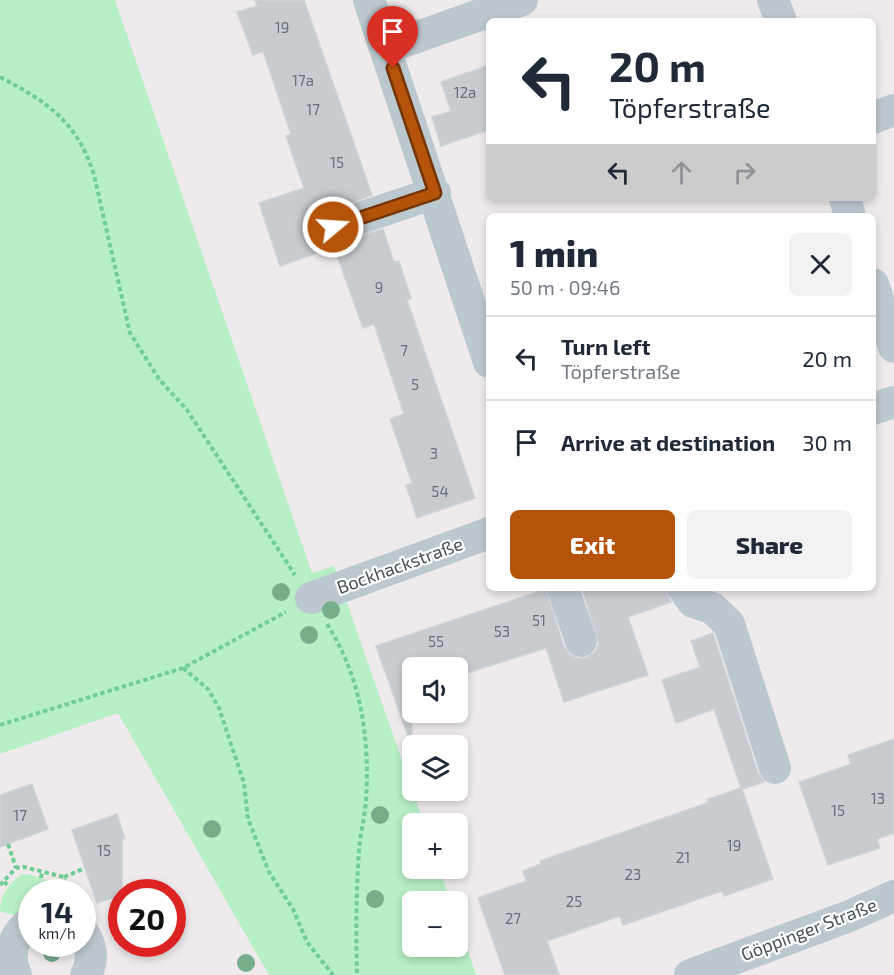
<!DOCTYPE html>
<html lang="en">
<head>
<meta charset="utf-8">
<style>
	:root { --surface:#fff; --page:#f2f2f3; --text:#1f2937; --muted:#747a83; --line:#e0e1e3; --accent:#b45309 }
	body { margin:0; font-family:"Exo 2",sans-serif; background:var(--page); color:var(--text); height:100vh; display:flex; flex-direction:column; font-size:22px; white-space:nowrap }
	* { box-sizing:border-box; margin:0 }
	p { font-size:20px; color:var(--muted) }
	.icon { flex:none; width:33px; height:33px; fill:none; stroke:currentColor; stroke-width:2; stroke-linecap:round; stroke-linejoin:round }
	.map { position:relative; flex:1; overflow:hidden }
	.side { position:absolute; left:486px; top:213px; width:390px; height:378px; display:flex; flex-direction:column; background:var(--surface); border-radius:9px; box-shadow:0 3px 9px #0003 }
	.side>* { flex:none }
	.guide { position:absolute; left:486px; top:18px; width:390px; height:183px; border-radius:9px; box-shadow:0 3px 9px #0003; background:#fff; color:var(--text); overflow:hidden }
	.controls { position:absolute; left:402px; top:657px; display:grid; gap:12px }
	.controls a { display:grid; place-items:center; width:66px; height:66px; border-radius:9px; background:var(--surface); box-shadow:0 3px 9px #0003; font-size:30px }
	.speed { position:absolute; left:18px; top:879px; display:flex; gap:12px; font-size:30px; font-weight:700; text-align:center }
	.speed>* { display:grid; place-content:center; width:78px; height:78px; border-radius:50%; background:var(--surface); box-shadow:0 3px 9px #0003; line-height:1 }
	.speed small { font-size:15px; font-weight:400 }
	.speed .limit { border:9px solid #d22; background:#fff; color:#111 }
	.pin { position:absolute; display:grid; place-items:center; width:51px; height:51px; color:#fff; margin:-62px -26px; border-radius:50% 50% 50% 0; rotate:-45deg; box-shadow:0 0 6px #0007 }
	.pin .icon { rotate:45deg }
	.me { position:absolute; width:66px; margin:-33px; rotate:72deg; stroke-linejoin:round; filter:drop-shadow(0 0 4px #0008) }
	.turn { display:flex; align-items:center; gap:21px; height:126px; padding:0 24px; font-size:27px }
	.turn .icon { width:78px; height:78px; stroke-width:2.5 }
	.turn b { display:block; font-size:42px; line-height:51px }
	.lanes { display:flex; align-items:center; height:57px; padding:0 24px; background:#0003; justify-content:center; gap:30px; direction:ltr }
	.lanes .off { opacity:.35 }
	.round { display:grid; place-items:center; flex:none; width:63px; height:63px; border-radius:9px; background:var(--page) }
	.head { display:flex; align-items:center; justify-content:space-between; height:102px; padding:0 24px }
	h1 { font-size:36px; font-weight:800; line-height:45px }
	.primary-button { display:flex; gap:12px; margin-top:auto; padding:12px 24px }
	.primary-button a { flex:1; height:69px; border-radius:9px; background:var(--accent); color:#fff; font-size:24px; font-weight:800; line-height:69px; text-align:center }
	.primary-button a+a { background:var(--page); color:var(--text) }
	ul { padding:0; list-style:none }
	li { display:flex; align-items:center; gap:18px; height:84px; padding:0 24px; border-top:2px solid var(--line) }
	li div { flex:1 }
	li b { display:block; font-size:22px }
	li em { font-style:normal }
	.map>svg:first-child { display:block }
	.green { fill:#b7efc6 }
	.building { fill:#c8ccd1; stroke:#cfd3d8; stroke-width:1.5 }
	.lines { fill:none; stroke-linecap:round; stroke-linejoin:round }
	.path { stroke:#6ece94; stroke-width:4; stroke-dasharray:4.5 3; stroke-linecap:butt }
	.minor { stroke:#bcc8cf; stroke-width:32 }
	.tree { fill:#76ae8b }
	.route-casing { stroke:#753606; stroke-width:15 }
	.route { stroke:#b45309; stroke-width:10 }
	.labels { text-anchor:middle; stroke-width:4.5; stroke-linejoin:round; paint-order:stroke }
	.number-label { font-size:15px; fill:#657077 }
	.street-label { font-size:18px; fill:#445259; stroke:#fff }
</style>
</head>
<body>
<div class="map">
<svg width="894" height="975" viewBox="0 0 894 975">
	<rect width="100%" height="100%" fill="#efebec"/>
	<g class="green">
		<polygon points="0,0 115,0 312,573 334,566 424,823 412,824 412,868 439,869 451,901 412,902 412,946 458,946 458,921 476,975 269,975 118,713 0,754"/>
		<path d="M28 874 56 883 58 892H32L31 908 17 916 0 911C0 895 9 885 20 875Z"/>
	</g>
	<g class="building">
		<polygon points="255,0 304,0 372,195 320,215 316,223 316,233 322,241 330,245 383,229 394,262 399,261 411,298 407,300 475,498 417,518 406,485 412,483 390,419 404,414 374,324 363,328 334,247 280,266 259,203 304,188 286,136 291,134 263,51 253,55 237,12 257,6"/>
		<polygon points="489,65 489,130 441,146 432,117 451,111 441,82"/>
		<polygon points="582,588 665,588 671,602 628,617 648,675 564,702 546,648 458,676 458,668 412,668 412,739 409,739 376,646 546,589 564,647 569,654 577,658 586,658 595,652 599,644"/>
		<polygon points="713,633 758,773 764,782 742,789 773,879 724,896 722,891 623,925 620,916 547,941 559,975 505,975 478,898 526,881 523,871 541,864 540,861 707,803 708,799 741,788 714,709 676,723 662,680 700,667 691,641"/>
		<polygon points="894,739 894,833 877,839 880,848 828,865 799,782 851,764 848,755"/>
		<polygon points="32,784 48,829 0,847 0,795"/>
		<polygon points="117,814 125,839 122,839 122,895 97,903 72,830"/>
	</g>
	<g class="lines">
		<g class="path">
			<path d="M0 77C48 102 78 123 94 175L130 333 159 379 187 410 295 575"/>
			<path d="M327 624C361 677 370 738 366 800 365 817 360 834 359 851 356 892 356 934 357 975"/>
			<polyline points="183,668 208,689 219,708 244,783 248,819 269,872 293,909 307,942 333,975"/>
			<polyline points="0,725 183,668 286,612"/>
			<polyline points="8,844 16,868"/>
			<polyline points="64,877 85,868"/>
			<polyline points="41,878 42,872"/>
			<polyline points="4,882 9,886"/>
			<polyline points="0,885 16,868 24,867 64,877 66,892"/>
		</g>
		<g class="minor">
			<polyline points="369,0 489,362"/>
			<polyline points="773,0 781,21"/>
			<polyline points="386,48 522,0"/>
			<polyline points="873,118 894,110"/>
			<polyline points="845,198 850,216"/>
			<polyline points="333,227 435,193"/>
			<polyline points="873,284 894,347"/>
			<polyline points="873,409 894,402"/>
			<polyline points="563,588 581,641"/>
			<polyline points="683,588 693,602 712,608 729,624 775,768"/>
			<polyline points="311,598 489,533"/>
			<path d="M82 931C92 945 94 960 86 975"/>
			<path d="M16 975C6 954 13 935 32 921"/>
			<polyline points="690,975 847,917 894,896"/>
		</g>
	</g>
	<g class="tree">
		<circle cx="281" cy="592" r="9"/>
		<circle cx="331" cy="610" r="9"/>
		<circle cx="309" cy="635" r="9"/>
		<circle cx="380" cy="815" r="9"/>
		<circle cx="212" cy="829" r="9"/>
		<circle cx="375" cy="899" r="9"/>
		<circle cx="52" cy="953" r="9"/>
		<circle cx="246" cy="963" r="9"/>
	</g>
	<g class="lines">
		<g class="route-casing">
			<polyline id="route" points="333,227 435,193 393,68"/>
		</g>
		<use href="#route" class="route"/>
	</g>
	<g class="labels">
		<g class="number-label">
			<text x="282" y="33">19</text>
			<text x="303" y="86">17a</text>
			<text x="465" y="98">12a</text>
			<text x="313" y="115">17</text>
			<text x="337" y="168">15</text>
			<text x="379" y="293">9</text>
			<text x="404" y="356">7</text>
			<text x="415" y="390">5</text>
			<text x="434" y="459">3</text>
			<text x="440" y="497">54</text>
			<text x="539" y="626">51</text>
			<text x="502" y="637">53</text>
			<text x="436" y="647">55</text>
			<text x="878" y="804">13</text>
			<text x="838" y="816">15</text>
			<text x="20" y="821">17</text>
			<text x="734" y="851">19</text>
			<text x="104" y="856">15</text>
			<text x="683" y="863">21</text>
			<text x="633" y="880">23</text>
			<text x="574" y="907">25</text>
			<text x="513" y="924">27</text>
		</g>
		<g class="street-label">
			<text transform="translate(400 566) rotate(-20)" y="6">Bockhackstraße</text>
			<text transform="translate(809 930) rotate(-21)" y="6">Göppinger Straße</text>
		</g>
	</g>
</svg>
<div class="controls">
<a><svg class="icon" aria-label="sound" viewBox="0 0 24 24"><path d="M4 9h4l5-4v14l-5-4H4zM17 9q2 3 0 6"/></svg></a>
<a><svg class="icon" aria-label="layers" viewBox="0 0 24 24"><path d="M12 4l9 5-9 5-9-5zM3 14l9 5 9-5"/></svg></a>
<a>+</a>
<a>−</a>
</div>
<div class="speed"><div>14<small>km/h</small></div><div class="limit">20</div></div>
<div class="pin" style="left:393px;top:68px;background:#d93025"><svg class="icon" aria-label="arrive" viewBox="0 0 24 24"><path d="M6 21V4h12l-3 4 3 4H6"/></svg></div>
<svg class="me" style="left:333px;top:227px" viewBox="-20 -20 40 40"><circle r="17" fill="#b45309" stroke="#fff" stroke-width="3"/><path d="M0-11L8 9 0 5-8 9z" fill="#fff"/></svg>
<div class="guide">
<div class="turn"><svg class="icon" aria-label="left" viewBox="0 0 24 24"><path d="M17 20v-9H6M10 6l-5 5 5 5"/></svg><div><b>20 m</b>Töpferstraße</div></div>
<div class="lanes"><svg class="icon" aria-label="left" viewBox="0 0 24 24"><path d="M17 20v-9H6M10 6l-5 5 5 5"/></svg><svg class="icon off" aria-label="ahead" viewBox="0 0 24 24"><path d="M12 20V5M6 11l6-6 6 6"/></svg><svg class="icon off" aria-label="right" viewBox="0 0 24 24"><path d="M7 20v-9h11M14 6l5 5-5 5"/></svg></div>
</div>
<section class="side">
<div class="head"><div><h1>1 min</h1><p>50 m · 09:46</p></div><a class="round"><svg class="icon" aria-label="close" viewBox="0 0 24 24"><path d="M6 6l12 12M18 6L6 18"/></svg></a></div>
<ul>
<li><svg class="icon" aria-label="left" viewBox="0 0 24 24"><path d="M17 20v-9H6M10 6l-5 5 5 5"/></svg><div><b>Turn left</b><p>Töpferstraße</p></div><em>20 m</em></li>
<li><svg class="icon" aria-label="arrive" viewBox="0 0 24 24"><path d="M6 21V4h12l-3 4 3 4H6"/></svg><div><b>Arrive at destination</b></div><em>30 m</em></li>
</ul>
<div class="primary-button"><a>Exit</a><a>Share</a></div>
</section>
</div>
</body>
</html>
